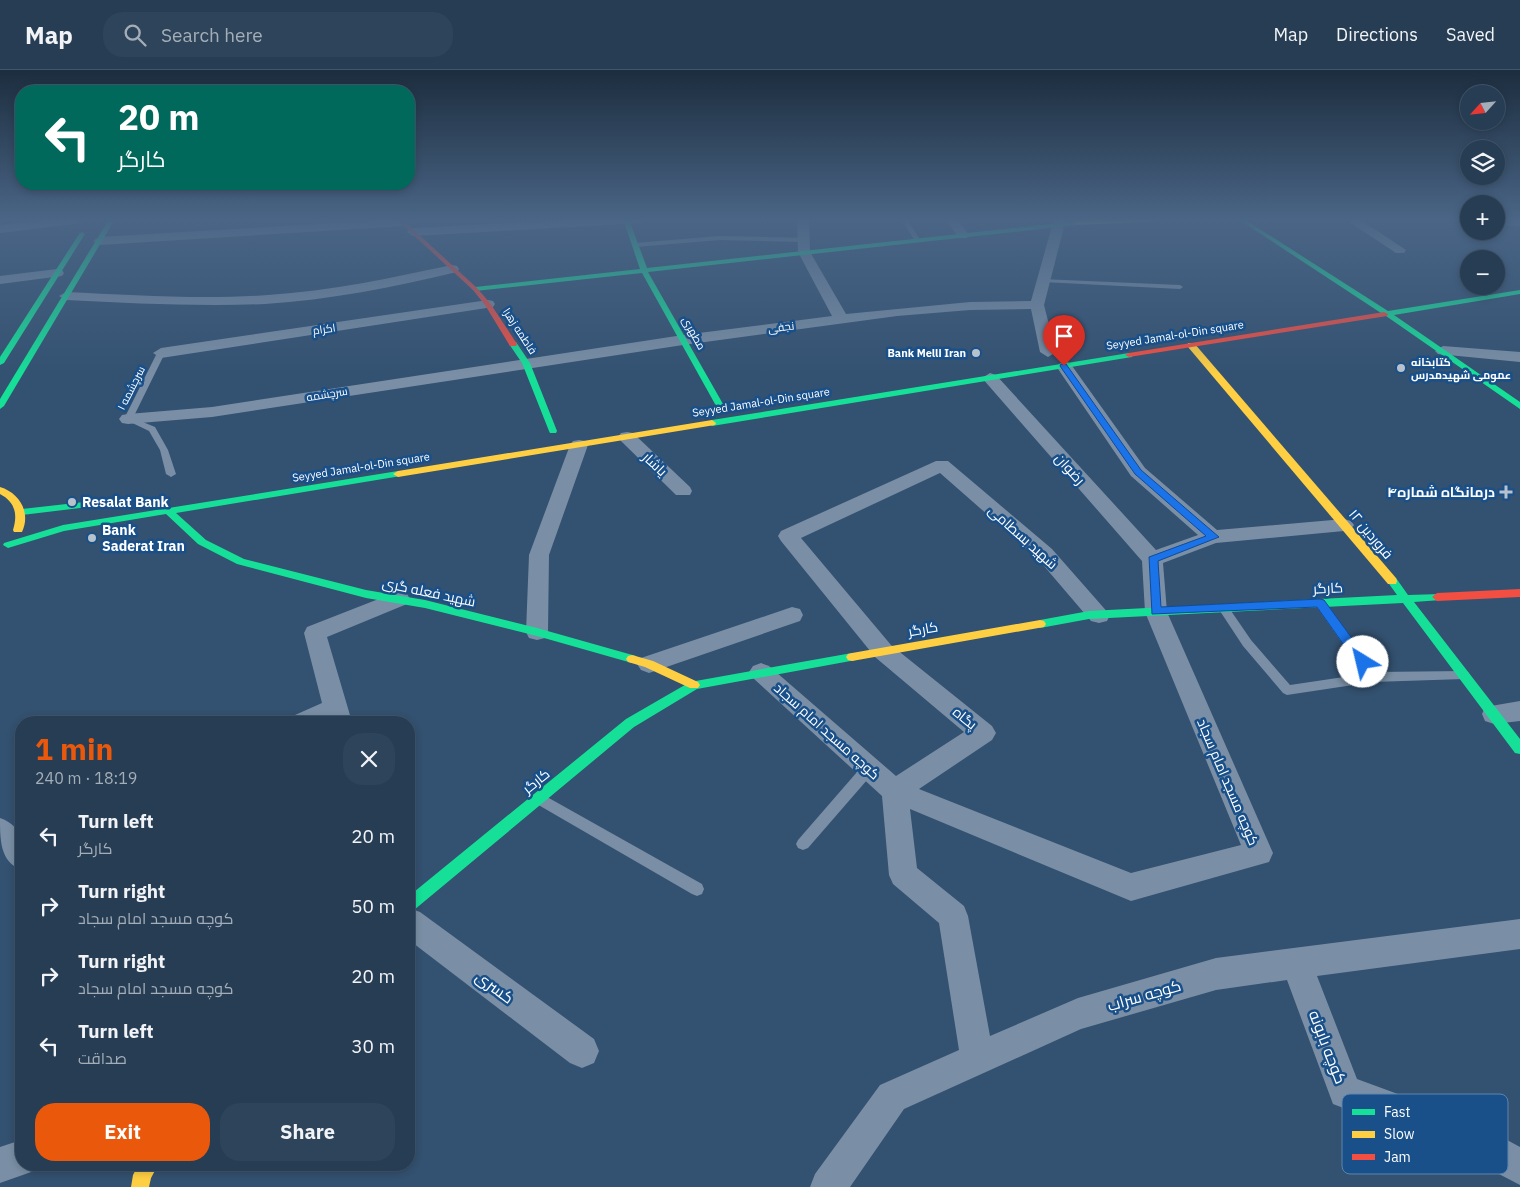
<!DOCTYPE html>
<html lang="en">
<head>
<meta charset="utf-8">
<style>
	:root { --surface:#263d54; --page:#2e445a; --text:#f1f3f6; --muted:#a4aeb8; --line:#42566b; --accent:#ea580c }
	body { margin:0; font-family:"IBM Plex Sans",Cairo,sans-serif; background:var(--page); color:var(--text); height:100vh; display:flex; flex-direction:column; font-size:19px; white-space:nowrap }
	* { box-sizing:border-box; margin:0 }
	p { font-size:16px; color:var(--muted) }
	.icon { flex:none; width:28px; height:28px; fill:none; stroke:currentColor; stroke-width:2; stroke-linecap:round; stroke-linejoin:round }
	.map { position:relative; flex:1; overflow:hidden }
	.sheet { position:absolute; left:15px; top:646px; width:400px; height:455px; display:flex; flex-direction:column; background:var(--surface); border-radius:20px; box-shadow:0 2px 8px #0003,0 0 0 1px var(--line) }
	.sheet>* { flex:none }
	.top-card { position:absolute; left:15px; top:15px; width:400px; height:105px; border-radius:20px; box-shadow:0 2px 8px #0003,0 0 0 1px var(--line); background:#00695c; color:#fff; overflow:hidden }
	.needle { width:32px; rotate:243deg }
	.buttons { position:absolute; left:1460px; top:15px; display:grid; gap:10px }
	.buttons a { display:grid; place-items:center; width:45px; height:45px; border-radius:50%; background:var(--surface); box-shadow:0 2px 8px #0003,0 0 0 1px var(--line); font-size:25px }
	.pin { position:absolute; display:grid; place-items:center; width:42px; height:42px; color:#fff; margin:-51px -21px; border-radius:50% 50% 50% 0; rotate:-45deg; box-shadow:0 0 5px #0007 }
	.pin .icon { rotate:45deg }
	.me { position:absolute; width:55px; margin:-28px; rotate:324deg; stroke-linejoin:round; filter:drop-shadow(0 0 4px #0008) }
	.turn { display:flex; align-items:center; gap:18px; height:105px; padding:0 20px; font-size:22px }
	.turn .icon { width:65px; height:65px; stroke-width:2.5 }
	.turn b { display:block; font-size:35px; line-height:42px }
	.round { display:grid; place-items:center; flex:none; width:52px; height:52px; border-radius:20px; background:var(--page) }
	.head { display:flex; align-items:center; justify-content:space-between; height:85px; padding:0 20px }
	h1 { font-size:30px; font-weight:800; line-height:38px; color:var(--accent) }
	.action { display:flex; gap:10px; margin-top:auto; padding:10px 20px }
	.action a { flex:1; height:58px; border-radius:20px; background:var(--accent); color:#fff; font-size:20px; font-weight:800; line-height:58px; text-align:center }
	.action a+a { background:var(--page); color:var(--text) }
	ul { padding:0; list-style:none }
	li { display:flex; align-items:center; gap:15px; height:70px; padding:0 20px }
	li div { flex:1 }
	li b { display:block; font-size:19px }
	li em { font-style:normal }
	header { display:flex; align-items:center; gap:30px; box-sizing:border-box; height:70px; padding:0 25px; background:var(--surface); border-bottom:1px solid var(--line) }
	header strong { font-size:24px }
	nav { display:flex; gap:28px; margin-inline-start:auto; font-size:18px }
	.search { width:350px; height:45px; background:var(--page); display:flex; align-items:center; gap:12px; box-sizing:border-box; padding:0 18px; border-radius:20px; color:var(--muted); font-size:19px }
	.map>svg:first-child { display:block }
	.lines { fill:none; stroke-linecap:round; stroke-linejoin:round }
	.lane { fill:#7a8fa5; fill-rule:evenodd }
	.street { fill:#7a8fa5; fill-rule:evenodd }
	.fast { fill:#16e098; fill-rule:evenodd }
	.slow { fill:#ffcf43; fill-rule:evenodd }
	.jam { fill:#f24e42; fill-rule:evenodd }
	.route { fill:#1a73e8; stroke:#114b97 }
	.poi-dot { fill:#b8c2cd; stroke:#19508a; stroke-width:2 }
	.labels { text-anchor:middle; stroke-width:5; stroke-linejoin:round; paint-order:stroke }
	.far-street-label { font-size:11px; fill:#fff; stroke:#19508a }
	.far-poi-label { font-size:11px; font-weight:bold; fill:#fff; stroke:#19508a; text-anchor:end }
	.street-label { font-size:14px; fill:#fff; stroke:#19508a }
	.poi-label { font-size:14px; font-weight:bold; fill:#fff; stroke:#19508a; text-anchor:start }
	.near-street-label { font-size:16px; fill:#fff; stroke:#19508a }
	.key { fill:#19508a; stroke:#5e84ad; stroke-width:1 }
	.key-label { font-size:14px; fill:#fff }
</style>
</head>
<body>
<header>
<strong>Map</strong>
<div class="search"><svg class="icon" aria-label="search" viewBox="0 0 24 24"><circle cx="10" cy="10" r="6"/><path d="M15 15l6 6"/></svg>Search here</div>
<nav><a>Map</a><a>Directions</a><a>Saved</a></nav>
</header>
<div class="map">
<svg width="1520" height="1117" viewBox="0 0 1520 1117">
	<rect width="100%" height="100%" fill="#335170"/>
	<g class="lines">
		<g class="lane">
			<polygon points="901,149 907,149 920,170 919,171 915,171"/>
			<polygon points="720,166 803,168 806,170 803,172 720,170 635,177 632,175 635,173"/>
			<polygon points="1041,209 1180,215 1183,217 1180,219 1043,212 1041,211"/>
			<polygon points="158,281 165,283 133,348 155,357 168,380 176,404 171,407 166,404 160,380 149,361 124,349"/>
			<polygon points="1320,529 1324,530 1376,602 1464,601 1468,602 1470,605 1468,608 1464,609 1373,612 1287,625 1283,623 1243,576 1218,538 1219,535 1227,535 1251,570 1290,615 1364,604 1316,536 1315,533 1316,530"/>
			<polygon points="869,693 874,694 876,698 874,702 808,778 803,780 798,778 796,774 798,770 864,694"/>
			<polygon points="540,723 702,814 704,819 702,824 697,826 692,824 535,733 533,729 535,725"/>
		</g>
		<g class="street">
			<polygon points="56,149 88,149 82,153 0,163 0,155"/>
			<polygon points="402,149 410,152 404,156 99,175 93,171 99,167"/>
			<polygon points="586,149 648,149 642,153 413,166 407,162 413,158"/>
			<polygon points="797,149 809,149 810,182 846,244 970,232 1031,231 1054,149 1066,149 1044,235 1056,282 1048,287 1040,282 1031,239 970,240 897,246 683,275 212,347 128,354 122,353 119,349 122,345 128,344 212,337 683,265 832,246 798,182"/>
			<polygon points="945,149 957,149 969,165 967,168 959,168"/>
			<polygon points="1345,149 1359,149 1406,180 1404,183 1396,183"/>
			<polygon points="1496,149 1520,149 1520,156 1496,155"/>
			<path d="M452 195 457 196 459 199 457 202C394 217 329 230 265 234 198 237 132 233 66 230L59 226 66 222C133 225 201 230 268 225 330 221 391 208 452 195Z"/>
			<polygon points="57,199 62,200 64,203 62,206 0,214 0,206"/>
			<polygon points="488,230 493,231 495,234 493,237 161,288 153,283 161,278"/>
			<polygon points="1443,276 1520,282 1520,292 1438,284 1435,281"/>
			<polygon points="1064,291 1070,293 1145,398 1217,460 1344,449 1351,451 1354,455 1351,459 1344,461 1216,473 1163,493 1167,542 1273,783 1269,792 1131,831 910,739 917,798 964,836 968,846 990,966 1078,928 1216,888 1520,849 1520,879 1317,906 1357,1009 1474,1052 1520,1077 1520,1115 1451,1079 1333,1034 1287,910 1216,920 1081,959 904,1039 850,1117 810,1117 815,1104 880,1015 959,980 939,853 893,814 889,805 882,726 753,608 749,602 753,596 761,593 769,596 896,706 964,662 875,587 781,471 778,466 781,461 936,391 948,391 1052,479 1110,545 1107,551 1099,553 1091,551 1038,489 940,403 801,468 891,575 992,656 996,663 992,670 919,719 1131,803 1241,775 1145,542 1142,491 982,308 990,303 996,305 1156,480 1198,465 1131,406 1056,296"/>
			<polygon points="627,362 633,363 690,417 692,421 690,425 676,425 621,371 618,367 621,363"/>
			<polygon points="579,370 585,371 588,375 549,485 548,562 545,568 537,570 529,568 526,562 529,485 570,375 573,371"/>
			<polygon points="399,521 407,524 410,529 407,534 327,567 352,652 292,652 295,645 322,633 304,563 307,557"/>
			<polygon points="792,537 800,539 803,545 800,551 649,603 641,600 637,594 641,588"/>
			<polygon points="1520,631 1520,651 1494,654 1485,651 1482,644 1485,637"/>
			<path d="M0 748C26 757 21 777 21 800 0 791 0 770 0 748Z"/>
			<polygon points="409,838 420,842 594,969 599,981 594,993 582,998 570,993 409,870"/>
			<polygon points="21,1070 21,1095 36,1095 34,1101 0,1113 0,1077"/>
		</g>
		<g class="fast">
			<polygon points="109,149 115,149 4,336 0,339 0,329"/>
			<polygon points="623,149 629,149 647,198 1077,151 1080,153 1077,155 648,202 723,334 719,337 715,334 642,203 475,221 472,219 475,217 640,199"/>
			<polygon points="1238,149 1244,149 1388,241 1520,220 1520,224 1394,245 1520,332 1520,339 1386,246 1381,246 1381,243"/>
			<polygon points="82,162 85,164 4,293 0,295 0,287 79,164"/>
			<polygon points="510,272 516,272 530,293 557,361 556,363 550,363 549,361 522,293 509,274"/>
			<polygon points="1129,283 1133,285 1132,287 712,356 708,353 712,350"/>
			<polygon points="398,401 401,402 401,406 176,443 206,470 244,489 366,520 425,530 537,558 636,586 638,589 636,592 632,593 537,566 425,538 366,528 237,494 198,474 166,444 64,461 8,478 3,475 4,473 63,455"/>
			<polygon points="102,430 107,433 105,435 22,445 17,442 22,439"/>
			<polygon points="1392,507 1396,508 1408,525 1441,524 1442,527 1441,530 1414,532 1520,669 1520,684 1515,683 1403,533 1089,549 1040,558 1034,554 1040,550 1089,541 1397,525 1387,511"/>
			<polygon points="852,583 856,584 858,587 856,590 697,619 634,657 414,840 409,842 409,826 626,649 690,612"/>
		</g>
		<g class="slow">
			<polygon points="1133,149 1164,149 1161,151 1077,155 1074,153 1077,151"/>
			<polygon points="1188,273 1194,273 1396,508 1397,511 1396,514 1388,514 1188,277"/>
			<polygon points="712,350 716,353 715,355 398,407 393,404 398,401"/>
			<path d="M0 417C20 423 31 443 22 462H14L13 460C18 444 15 432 0 424Z"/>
			<polygon points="1040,550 1044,551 1046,554 1044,557 852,591 848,590 846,587 848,584 852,583"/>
			<polygon points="632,585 653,591 698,612 700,615 698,618 690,618 645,597 628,592 626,589 628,586"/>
			<polygon points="138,1095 158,1095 151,1108 149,1117 131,1117 133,1105"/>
		</g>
		<g class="jam">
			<polygon points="396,149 402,149 477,218 490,233 517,274 516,276 510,276 485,235 473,220"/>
			<polygon points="1384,242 1388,244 1387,246 1129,287 1125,285 1129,283"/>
			<polygon points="1520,519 1520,527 1437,531 1432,527 1437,523"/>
		</g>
	</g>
	<linearGradient id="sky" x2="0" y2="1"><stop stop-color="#1c2d3e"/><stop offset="0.49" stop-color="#4a6586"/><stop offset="1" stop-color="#4a6586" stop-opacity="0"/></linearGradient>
	<rect width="1520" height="305" fill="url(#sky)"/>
	<polygon class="route" points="1061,294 1066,294 1141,400 1219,467 1158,491 1161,537 1320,529 1324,530 1367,589 1367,595 1358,595 1317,537 1152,544 1149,487 1206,466 1135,404 1060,296"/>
	<g class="poi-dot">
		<circle cx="976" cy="283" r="5"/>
		<circle cx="1401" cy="298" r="5"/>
		<path d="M1503.5 414.5h5v5h5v5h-5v5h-5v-5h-5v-5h5z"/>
		<circle cx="72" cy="432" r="5"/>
		<circle cx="92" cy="468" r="5"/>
	</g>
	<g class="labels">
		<g class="far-street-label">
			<text transform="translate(781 257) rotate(-7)" y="4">نجفی</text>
			<text transform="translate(324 259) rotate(-8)" y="4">اکرام</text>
			<text transform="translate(520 261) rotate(57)" y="4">فاطمه زهرا</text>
			<text transform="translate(694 263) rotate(61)" y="4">مطهری</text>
			<text transform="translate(1175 265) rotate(-9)" y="4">Seyyed Jamal-ol-Din square</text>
			<text transform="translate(131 318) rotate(-63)" y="4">سرچشمه ۱</text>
			<text transform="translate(327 324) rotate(-9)" y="4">سرچشمه</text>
			<text transform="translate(761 332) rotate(-9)" y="4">Seyyed Jamal-ol-Din square</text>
			<text transform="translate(361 397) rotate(-9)" y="4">Seyyed Jamal-ol-Din square</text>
		</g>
		<g class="far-poi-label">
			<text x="966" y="287">Bank Melli Iran</text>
			<text x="1411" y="296" text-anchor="start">کتابخانه<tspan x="1411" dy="13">عمومی شهیدمدرس</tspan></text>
		</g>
		<g class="street-label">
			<text transform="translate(655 394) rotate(44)" y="5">یاشار</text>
			<text transform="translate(1070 399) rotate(48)" y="5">رضوان</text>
			<text transform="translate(1371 464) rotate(50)" y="5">۱۲ فروردین</text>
			<text transform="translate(1023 467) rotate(42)" y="5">شهید بسطامی</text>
			<text transform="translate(1328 518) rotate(-3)" y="5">کارگر</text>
			<text transform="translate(429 522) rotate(12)" y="5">شهید فعله گری</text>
			<text transform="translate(923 559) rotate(-10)" y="5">کارگر</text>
			<text transform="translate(965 648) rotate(39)" y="5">پگاه</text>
			<text transform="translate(827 661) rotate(42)" y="5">کوچه مسجد امام سجاد</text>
			<text transform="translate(536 711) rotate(-39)" y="5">کارگر</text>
			<text transform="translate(1228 712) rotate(67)" y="5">کوچه مسجد امام سجاد</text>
		</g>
		<g class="poi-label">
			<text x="1495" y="427" text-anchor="end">درمانگاه شماره۴</text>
			<text x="82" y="437">Resalat Bank</text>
			<text x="102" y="465">Bank<tspan x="102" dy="16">Saderat Iran</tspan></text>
		</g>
		<g class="near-street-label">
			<text transform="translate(495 917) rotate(37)" y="6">کسری</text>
			<text transform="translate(1144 925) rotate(-16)" y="6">کوچه سراب</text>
			<text transform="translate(1328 977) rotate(69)" y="6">کوچه بابونه</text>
		</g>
	</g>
	<rect x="1342" y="1024" width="166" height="80" rx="8" class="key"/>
	<rect x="1352" y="1039" width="23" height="6" fill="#16e098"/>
	<rect x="1352" y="1061" width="23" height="7" fill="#ffcf43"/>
	<rect x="1352" y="1084" width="23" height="6" fill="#f24e42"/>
	<g class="key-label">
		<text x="1384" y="1047">Fast</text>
		<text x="1384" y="1069">Slow</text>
		<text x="1384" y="1092">Jam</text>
	</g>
</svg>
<div class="buttons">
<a><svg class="needle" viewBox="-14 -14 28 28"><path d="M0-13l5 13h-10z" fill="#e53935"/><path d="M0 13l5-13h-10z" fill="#a4aeb8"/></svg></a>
<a><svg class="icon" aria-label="layers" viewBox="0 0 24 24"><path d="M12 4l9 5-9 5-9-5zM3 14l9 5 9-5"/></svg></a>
<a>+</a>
<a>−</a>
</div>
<div class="pin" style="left:1064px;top:296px;background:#d93025"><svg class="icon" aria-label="arrive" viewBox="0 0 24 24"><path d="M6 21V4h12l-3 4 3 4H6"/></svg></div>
<svg class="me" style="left:1363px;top:592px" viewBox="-20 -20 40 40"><circle r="19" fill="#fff"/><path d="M0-13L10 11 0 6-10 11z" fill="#1a73e8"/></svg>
<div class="top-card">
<div class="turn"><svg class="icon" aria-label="left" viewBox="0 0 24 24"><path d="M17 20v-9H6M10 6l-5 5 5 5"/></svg><div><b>20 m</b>کارگر</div></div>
</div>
<section class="sheet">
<div class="head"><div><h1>1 min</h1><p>240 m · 18:19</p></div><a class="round"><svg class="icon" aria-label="close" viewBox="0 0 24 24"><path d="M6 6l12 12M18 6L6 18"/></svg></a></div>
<ul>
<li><svg class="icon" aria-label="left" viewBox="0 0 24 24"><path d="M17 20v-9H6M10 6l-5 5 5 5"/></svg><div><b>Turn left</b><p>کارگر</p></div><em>20 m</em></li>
<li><svg class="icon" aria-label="right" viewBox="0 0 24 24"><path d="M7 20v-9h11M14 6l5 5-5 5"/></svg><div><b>Turn right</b><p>کوچه مسجد امام سجاد</p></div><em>50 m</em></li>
<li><svg class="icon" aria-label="right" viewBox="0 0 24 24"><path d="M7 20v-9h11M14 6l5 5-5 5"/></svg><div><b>Turn right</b><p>کوچه مسجد امام سجاد</p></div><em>20 m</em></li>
<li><svg class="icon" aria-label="left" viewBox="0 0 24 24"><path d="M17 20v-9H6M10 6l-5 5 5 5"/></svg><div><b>Turn left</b><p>صداقت</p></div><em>30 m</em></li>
</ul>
<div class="action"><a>Exit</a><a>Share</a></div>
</section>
</div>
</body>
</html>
